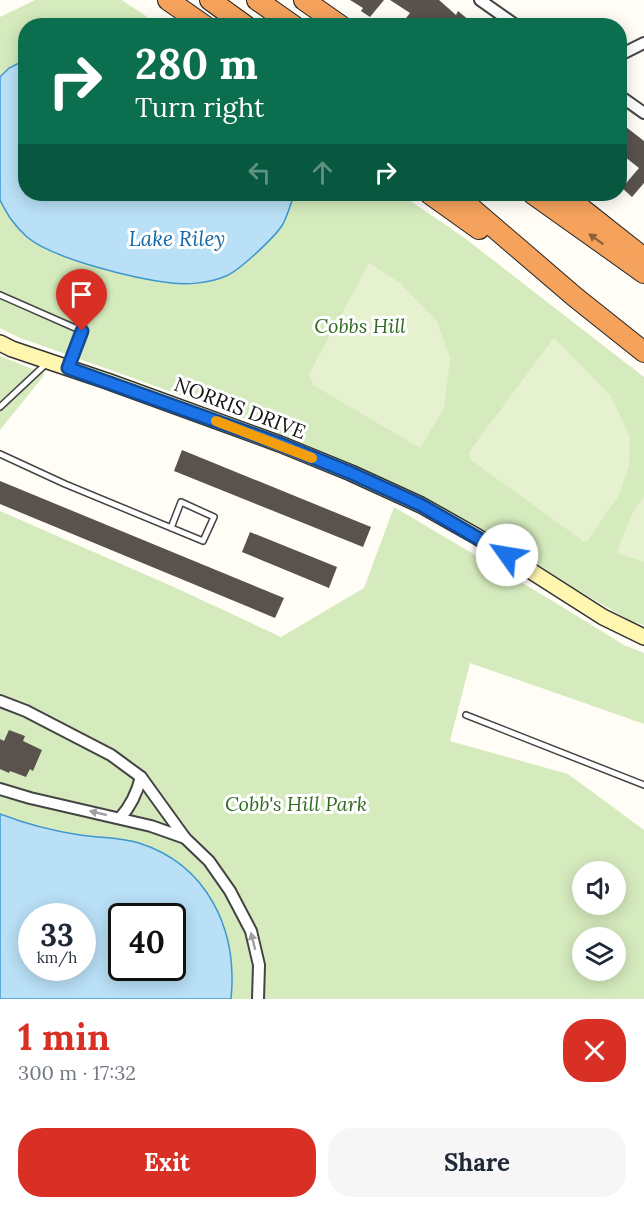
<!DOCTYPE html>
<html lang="en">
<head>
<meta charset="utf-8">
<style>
	:root { --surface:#fff; --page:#f6f6f7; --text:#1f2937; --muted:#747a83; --accent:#d93025 }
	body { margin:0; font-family:Lora,serif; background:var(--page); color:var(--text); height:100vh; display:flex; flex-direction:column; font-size:22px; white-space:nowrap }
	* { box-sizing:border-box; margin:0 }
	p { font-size:20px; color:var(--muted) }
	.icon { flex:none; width:33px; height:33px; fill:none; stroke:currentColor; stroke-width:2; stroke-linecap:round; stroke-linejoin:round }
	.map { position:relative; height:999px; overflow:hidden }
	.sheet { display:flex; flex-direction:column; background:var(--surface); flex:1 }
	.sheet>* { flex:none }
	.banner { position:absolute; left:18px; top:18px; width:609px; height:183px; border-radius:24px; box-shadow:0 3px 15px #0003; background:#0b6e4f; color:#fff; overflow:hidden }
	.fabs { position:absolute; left:572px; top:861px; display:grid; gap:12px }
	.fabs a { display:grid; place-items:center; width:54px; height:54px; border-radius:50%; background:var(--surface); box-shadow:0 3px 15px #0003; font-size:30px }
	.speed { position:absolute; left:18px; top:903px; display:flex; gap:12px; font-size:30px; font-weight:700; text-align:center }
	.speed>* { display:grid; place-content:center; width:78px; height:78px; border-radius:50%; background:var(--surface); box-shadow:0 3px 15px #0003; line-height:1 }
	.speed small { font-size:15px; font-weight:400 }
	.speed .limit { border:3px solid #111; border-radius:9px; background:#fff; color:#111 }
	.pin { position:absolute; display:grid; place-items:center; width:51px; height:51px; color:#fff; margin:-62px -26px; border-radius:50% 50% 50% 0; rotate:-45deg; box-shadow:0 0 6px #0007 }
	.pin .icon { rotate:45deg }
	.me { position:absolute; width:66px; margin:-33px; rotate:302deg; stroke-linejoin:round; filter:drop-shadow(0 0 4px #0008) }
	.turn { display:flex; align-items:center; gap:21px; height:126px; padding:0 18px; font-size:27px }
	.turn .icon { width:78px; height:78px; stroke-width:2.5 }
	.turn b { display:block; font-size:42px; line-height:51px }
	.lanes { display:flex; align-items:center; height:57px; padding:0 18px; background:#0003; justify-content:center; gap:30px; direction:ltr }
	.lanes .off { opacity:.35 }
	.round { display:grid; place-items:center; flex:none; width:63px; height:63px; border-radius:24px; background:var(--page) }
	.head { display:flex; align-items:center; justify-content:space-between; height:102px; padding:0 18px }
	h1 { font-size:36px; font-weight:700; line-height:45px; color:var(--accent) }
	.cta { display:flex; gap:12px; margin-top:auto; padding:12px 18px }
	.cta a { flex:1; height:69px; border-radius:24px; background:var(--accent); color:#fff; font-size:24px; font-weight:700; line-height:69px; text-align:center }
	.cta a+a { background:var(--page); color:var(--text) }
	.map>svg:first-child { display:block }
	.green { fill:#d5ebbd; fill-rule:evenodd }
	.pitch { fill:#e6f2cf }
	.water { fill:#b9e0f7; stroke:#3f96cf; stroke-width:1.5; fill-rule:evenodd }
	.building { fill:#5a524d }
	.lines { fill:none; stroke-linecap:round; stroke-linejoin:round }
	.lane-casing { stroke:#444; stroke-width:8 }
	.street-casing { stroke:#444; stroke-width:14 }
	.secondary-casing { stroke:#333; stroke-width:18 }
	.highway-casing { stroke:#222; stroke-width:22 }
	.lane { stroke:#fff; stroke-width:5 }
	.street { stroke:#fff; stroke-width:10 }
	.secondary { stroke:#fff6b0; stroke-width:15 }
	.highway { stroke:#f5a25d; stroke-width:20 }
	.oneway { fill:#8e613b }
	.oneway2 { fill:#a0a0a0 }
	.route-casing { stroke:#114b97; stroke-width:15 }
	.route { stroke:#1a73e8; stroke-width:10 }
	.slow { stroke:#f59e0b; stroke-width:10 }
	.labels { text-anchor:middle; stroke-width:6; stroke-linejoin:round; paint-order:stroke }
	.park-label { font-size:20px; font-style:italic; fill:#2f6b1f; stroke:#fff }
	.street-label { font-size:20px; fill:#111; stroke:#fff }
	.water-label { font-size:21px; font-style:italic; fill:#1768a6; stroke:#fff }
</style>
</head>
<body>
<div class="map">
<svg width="644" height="999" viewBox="0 0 644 999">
	<rect width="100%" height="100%" fill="#fffdf5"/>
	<g class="green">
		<polygon points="35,0 122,0 159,25 26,26 26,194 400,194 462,236 644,377 644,625 631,621 572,587 503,541 418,495 236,415 18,337 0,328 0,17"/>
		<polygon points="0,356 45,374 0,430"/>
		<path d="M394 507 551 600 624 645 644 653V724L470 663 450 741 568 774 644 830V999H0V511L176 588 281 637 364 588ZM582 872H615V904H582ZM32 916H82V968H32ZM122 916H172V968H122ZM582 938H615V970H582Z"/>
	</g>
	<g class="pitch">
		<polygon points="369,263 399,282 437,321 450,358 444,409 420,448 313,385 309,374"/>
		<polygon points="554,338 611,396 630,437 629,466 619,495 586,543 471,460 469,452"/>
		<path d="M644 497V562L617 553C624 533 630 513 644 497Z"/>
	</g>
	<g class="water">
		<path d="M25 60 26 194H294C291 204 288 214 283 224 276 236 239 271 226 276 210 283 188 285 171 283 136 279 53 259 27 237 14 225 8 216 0 200V77L9 68Z"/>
		<path d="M0 814C26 824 53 831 80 835 99 838 120 837 139 843 208 865 238 930 231 999H0ZM32 916H82V968H32ZM122 916H172V968H122Z"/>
	</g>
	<g class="building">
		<polygon points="350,0 384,0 370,17 361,11 363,8"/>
		<polygon points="390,0 439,0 456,15 458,11 476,26 400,26 410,13"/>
		<polygon points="620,127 624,130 626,127 644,141 644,183 632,197 622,188 639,168 620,153"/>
		<polygon points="182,450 371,527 363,547 174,471"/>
		<polygon points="0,481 284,598 275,618 0,504"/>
		<polygon points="250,532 337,567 329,588 242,552"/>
		<polygon points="9,730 25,736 23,741 42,750 33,771 30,769 26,777 10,771 9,773 0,769 0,739 4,741"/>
	</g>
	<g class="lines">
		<g class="lane-casing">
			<g id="lane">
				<polyline points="0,295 82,331 69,366"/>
				<polyline points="0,407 47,363"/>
				<polyline points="0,454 65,484 203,541 214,517 181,502 171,528"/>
				<polyline points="466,715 644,785"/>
			</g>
		</g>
		<g class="street-casing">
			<g id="street">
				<polyline points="480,0 517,26"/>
				<polyline points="620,55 644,43"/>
				<polyline points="620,96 644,113"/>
				<polyline points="0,701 26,711 111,755 141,777 185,838"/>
				<polyline points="0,789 30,798 151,826 185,838 209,861 230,891 251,931 259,965 258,999"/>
				<path d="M120 818C131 806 137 793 141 777"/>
			</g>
		</g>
		<g class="secondary-casing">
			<polyline id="secondary" points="0,343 12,349 107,381 280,444 351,473 421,505 476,536 603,617 644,637"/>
		</g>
		<g class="highway-casing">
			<g id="highway">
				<polyline points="168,0 205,26"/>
				<polyline points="210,0 246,26"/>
				<polyline points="257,0 294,26"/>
				<polyline points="304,0 341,26"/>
				<polyline points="430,194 479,229"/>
				<polyline points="455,194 575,297 644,352"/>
				<polyline points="533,194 644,273"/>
				<polyline points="563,194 644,258"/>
			</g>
		</g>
		<use href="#lane" class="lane"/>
		<use href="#street" class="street"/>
		<use href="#secondary" class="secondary"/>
		<use href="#highway" class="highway"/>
	</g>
	<defs><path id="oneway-solid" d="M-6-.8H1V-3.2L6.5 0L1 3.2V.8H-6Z" transform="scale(1.5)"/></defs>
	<use class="oneway" href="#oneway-solid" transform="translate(596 239) rotate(-144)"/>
	<g class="oneway2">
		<use href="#oneway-solid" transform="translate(98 813) rotate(-167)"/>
		<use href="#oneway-solid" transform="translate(253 941) rotate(-104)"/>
	</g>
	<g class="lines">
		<g class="route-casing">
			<polyline id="route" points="82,331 68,368 280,444 351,473 421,505 507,555"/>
		</g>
		<use href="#route" class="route"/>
		<polyline class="slow" points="216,421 312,458"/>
	</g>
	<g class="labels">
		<g class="park-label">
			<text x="360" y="333">Cobbs Hill</text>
			<text x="296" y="811">Cobb's Hill Park</text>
		</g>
		<g class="street-label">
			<text transform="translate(240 408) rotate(21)" y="7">NORRIS DRIVE</text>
		</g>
		<g class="water-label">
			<text x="177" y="246">Lake Riley</text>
		</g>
	</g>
</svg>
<div class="fabs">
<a><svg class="icon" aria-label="sound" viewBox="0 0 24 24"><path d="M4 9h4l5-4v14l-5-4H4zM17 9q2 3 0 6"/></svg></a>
<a><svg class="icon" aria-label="layers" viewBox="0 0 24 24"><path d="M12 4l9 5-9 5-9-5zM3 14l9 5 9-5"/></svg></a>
</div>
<div class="speed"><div>33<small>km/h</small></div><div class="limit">40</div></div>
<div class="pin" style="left:82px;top:331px;background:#d93025"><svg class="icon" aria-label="arrive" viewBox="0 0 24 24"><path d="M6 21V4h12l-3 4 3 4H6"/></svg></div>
<svg class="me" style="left:507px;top:555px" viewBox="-20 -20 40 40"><circle r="19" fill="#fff"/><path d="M0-13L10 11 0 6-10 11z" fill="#1a73e8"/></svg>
<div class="banner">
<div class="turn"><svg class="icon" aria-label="right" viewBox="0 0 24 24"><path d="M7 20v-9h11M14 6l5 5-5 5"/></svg><div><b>280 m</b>Turn right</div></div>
<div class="lanes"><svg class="icon off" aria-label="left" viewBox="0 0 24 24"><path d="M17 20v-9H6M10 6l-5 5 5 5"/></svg><svg class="icon off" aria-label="ahead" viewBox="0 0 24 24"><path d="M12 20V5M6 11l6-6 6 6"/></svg><svg class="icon" aria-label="right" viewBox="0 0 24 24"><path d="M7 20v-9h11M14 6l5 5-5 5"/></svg></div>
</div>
</div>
<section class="sheet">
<div class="head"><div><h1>1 min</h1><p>300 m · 17:32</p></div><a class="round" style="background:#d93025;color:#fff"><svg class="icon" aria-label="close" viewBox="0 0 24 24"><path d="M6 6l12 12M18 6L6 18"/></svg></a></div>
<div class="cta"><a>Exit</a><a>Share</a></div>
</section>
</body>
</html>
